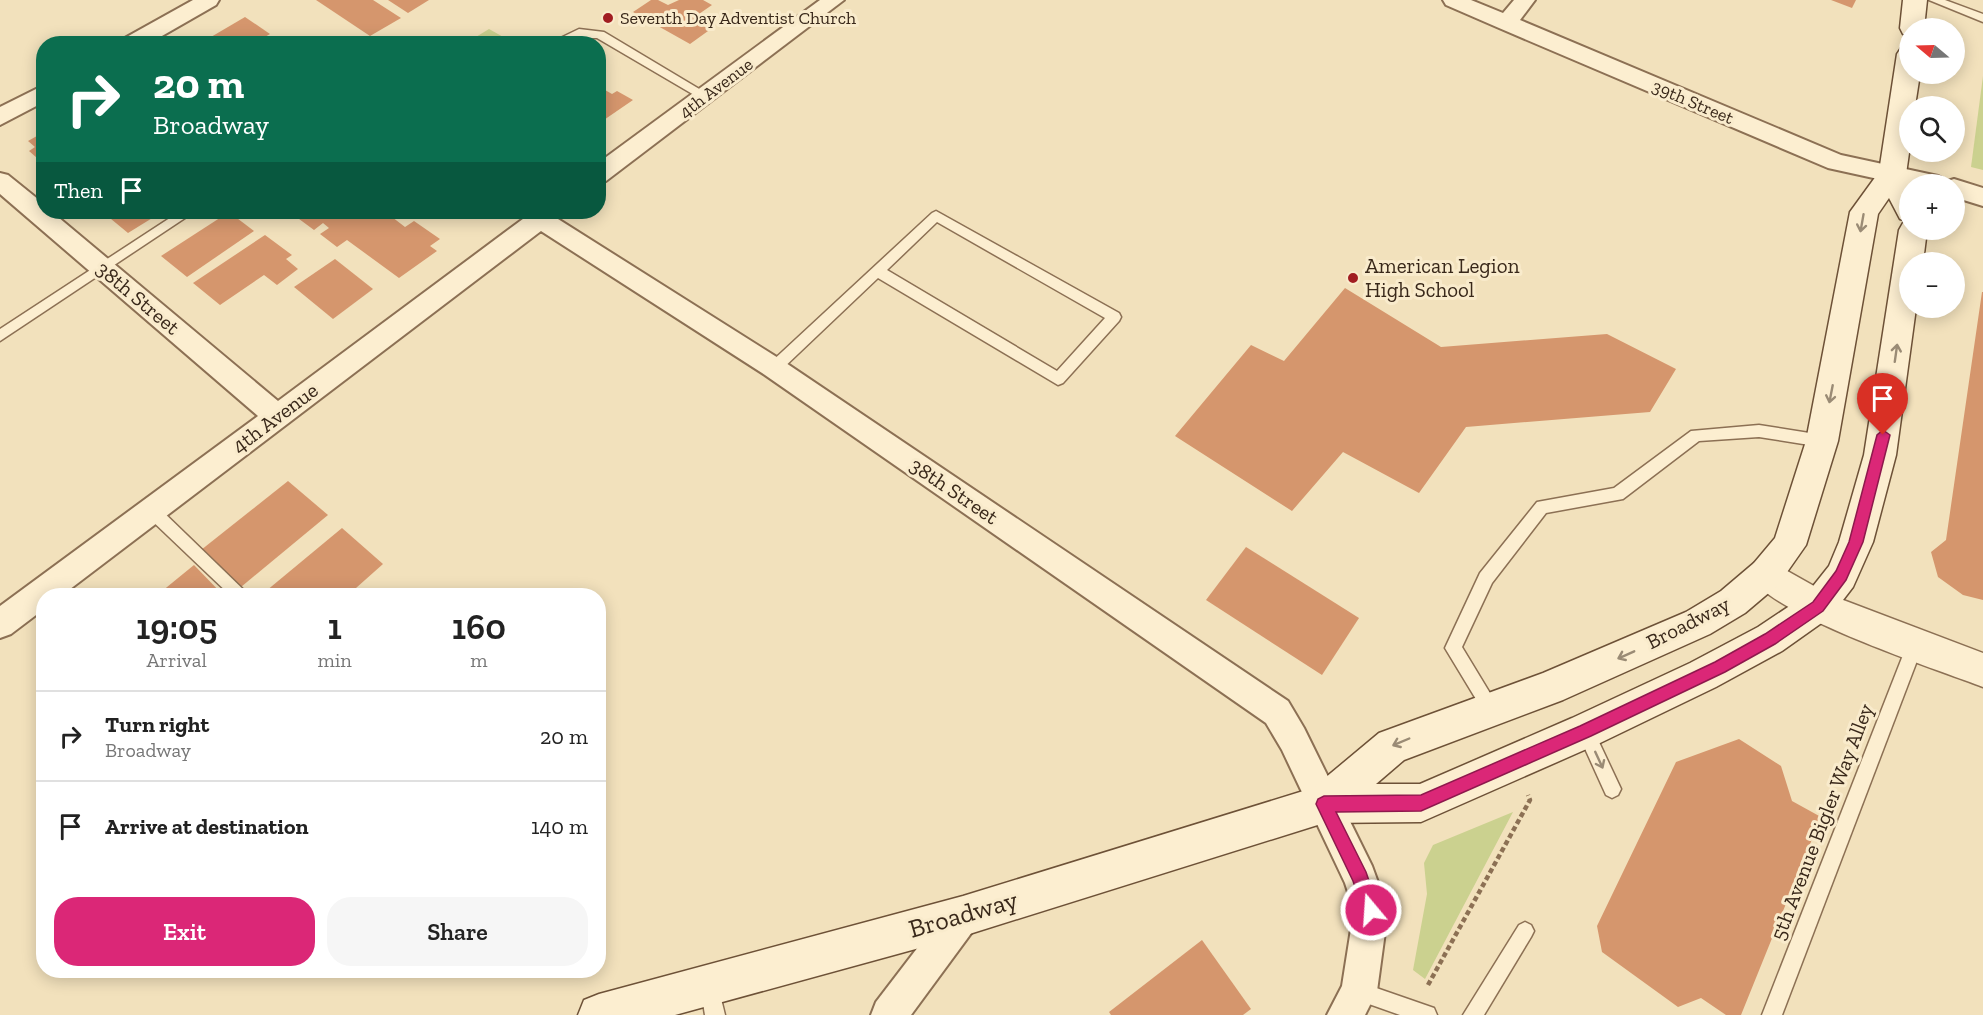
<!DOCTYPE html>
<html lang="en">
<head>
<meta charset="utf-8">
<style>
	:root { --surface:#fff; --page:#f6f6f6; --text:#222; --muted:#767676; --line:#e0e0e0; --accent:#db2777 }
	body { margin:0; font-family:"Zilla Slab",serif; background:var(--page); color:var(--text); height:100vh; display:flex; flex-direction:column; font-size:22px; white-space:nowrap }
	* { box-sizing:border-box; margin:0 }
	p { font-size:20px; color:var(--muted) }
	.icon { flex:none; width:33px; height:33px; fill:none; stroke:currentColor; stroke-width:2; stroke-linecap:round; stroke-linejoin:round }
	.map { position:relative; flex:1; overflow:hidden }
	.details { position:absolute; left:36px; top:588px; width:570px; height:390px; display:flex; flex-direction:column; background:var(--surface); border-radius:24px; box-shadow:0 3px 15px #0003 }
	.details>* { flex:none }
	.hud { position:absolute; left:36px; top:36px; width:570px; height:183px; border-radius:24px; box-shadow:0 3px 15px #0003; background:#0b6e4f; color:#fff; overflow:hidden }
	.needle { width:39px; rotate:289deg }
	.buttons { position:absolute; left:1899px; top:18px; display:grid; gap:12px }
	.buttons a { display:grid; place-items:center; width:66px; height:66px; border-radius:50%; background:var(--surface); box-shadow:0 3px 15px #0003; font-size:30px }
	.pin { position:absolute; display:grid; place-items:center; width:51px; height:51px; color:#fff; margin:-62px -26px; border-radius:50% 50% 50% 0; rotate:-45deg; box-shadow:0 0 6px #0007 }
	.pin .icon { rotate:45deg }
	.me { position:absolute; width:66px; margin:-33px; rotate:342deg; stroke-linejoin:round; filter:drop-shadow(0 0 4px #0008) }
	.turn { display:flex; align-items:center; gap:21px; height:126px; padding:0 18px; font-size:27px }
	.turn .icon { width:78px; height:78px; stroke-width:2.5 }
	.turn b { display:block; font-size:42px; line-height:51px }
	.then { display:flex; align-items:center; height:57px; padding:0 18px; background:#0003; gap:12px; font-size:22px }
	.eta { display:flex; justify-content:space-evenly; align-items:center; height:102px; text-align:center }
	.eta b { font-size:36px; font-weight:600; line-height:42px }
	.action { display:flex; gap:12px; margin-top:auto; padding:12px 18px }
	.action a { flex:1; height:69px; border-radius:24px; background:var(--accent); color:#fff; font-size:24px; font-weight:600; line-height:69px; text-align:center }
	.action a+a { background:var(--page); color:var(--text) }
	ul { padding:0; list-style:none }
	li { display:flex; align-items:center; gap:18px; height:90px; padding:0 18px; border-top:2px solid var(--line) }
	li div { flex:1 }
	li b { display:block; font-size:22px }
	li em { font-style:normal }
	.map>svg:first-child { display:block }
	.green { fill:#cbd18f }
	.building { fill:#d5966d }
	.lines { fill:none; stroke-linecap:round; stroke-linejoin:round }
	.service-casing { stroke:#8c7054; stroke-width:3 }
	.minor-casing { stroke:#8c7054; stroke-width:4 }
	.tertiary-casing { stroke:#8c7054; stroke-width:3 }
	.secondary-casing { stroke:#6d5137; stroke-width:3 }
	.path { stroke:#8c7054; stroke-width:4.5; stroke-dasharray:5 3; stroke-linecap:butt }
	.service { fill:#fceed0; fill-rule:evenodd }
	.minor { fill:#fceed0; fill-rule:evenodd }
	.tertiary { fill:#fceed0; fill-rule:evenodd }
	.secondary { fill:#fceed0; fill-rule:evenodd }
	.oneway { stroke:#9a8b75 }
	.route { fill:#db2777; stroke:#8e194d; stroke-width:1.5 }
	.poi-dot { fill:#a11d21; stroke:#f9ebcc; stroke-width:2 }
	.labels { text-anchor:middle; stroke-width:6; stroke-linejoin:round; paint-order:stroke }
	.far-poi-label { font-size:18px; fill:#39281a; stroke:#f9ebcc; text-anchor:start }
	.far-street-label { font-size:18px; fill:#39281a; stroke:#f9ebcc }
	.poi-label { font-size:21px; fill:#39281a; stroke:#f9ebcc; text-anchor:start }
	.street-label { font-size:21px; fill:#39281a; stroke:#f9ebcc }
	.near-street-label { font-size:26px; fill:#39281a; stroke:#f9ebcc }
</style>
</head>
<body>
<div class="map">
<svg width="1983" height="1015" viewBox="0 0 1983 1015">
	<rect width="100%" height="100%" fill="#f2e1bc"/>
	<g class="green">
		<polygon points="489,29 514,43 466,43"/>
		<polygon points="1983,76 1983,170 1971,167"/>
		<polygon points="1513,812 1425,979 1413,970 1427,894 1424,863 1433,845"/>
	</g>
	<g class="building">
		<polygon points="316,0 373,0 401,18 370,36"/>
		<polygon points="388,0 429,0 408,13"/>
		<polygon points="651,0 658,0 668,5 679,0 703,0 712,5 696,16 715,26 690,44 633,12"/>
		<polygon points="1831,0 1856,0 1852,8"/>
		<polygon points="245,17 270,34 253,44 199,44"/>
		<polygon points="598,86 612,94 617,91 633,100 598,124"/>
		<polygon points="44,132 44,164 29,151 35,147 28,141"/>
		<polygon points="109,212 162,212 128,233 105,214"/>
		<polygon points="229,212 254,231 187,277 161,256"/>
		<polygon points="302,212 400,212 392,217 405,227 414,221 440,239 430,246 437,251 399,278 347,240 337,247 320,234 329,228 323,223 314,230 295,216"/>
		<polygon points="265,235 292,255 286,259 298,269 277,285 264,275 220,305 193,283"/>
		<polygon points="335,259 373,289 333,319 294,287"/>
		<polygon points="1345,288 1441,347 1607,334 1676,369 1650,412 1466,427 1419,493 1343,452 1292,511 1175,436 1251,345 1284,361"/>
		<polygon points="1982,292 1983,292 1983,600 1963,595 1938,577 1931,552 1946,540"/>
		<polygon points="288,481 328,515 241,587 201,550"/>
		<polygon points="342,528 383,564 347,596 260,596"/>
		<polygon points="1246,547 1359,618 1322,675 1206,600"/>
		<polygon points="194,565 224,596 156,596"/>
		<polygon points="1739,739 1781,766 1792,801 1821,817 1741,1015 1726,1015 1701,998 1678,1007 1602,952 1597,926 1676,762"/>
		<polygon points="1202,940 1251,1009 1243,1015 1111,1015 1109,1012"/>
	</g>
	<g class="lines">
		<g class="service-casing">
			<g id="service">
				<polygon points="1929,0 1945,0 1983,14 1983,22"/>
				<path d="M579 29 604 32 711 96 709 99H701L597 38C579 37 566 44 548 44Z"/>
				<path d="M936 211 1119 313 1121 317 1119 321 1063 383 1058 385 878 278 779 372H769L767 368 769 364 932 213ZM937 222 1105 318 1057 371 887 270Z"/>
				<polygon points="179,212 194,212 0,341 0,329"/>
				<polygon points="1759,425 1822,435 1827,437 1829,441 1827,445 1822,447 1759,437 1699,441 1623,499 1546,513 1492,583 1462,647 1499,708 1497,714 1491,716 1485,714 1445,648 1480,573 1537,502 1614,488 1691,431"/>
				<polygon points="152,504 157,506 250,596 231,596 147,516 144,511 147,506"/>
				<polygon points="1915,638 1921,640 1923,645 1782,1015 1762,1015 1907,645 1909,640"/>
				<polygon points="1585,723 1591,725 1621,789 1618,795 1612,798 1606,795 1577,731 1579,725"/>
				<polygon points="1525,922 1531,925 1534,931 1531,937 1484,1015 1463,1015 1519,925"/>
				<polygon points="709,976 716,978 725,1015 705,1015 700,985 702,978"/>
				<polygon points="1359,982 1434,1008 1437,1015 1400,1015 1352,998 1350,991 1352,984"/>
			</g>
		</g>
		<g class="minor-casing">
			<g id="minor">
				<polygon points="193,0 219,0 216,5 148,44 121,44 123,39"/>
				<polygon points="820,0 844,0 606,181 598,183 598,163"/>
				<polygon points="1443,0 1471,0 1503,13 1514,0 1535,0 1520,20 1841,155 1938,176 1948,181 1954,179 1983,188 1983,206 1954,197 1954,184 1910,186 1828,168 1499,28 1446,5"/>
				<polygon points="44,85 44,102 0,125 0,107"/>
				<polygon points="0,173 8,175 44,204 44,212 52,212 278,401 531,213 562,212 558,219 783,361 1288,701 1304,728 1372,866 1388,910 1377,991 1365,1015 1327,1015 1342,986 1354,910 1345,883 1282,750 1266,723 765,375 541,231 61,596 44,596 44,609 11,634 0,638 0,606 258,416 0,194"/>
				<polygon points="963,899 975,904 980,916 975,928 911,1015 871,1015 876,1002 951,904"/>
			</g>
		</g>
		<g class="tertiary-casing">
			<path id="tertiary" d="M1766 559 1830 595 1983 653V687C1936 669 1767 614 1749 574L1754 563Z"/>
		</g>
		<g class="secondary-casing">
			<g id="secondary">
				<polygon points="1903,0 1927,0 1924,28 1910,28 1910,35 1903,34 1900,28"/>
				<path d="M1910 46V74H1920L1915 106H1910V146L1906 174 1911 184 1910 230H1927L1923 262H1910V308H1916L1896 455 1873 542 1853 587 1830 617 1782 651 1716 687 1598 744 1421 822 1324 823 963 936 675 1015H578L584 1000 599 994 963 896 1313 788 1379 733 1543 673 1686 612 1721 591 1754 563 1775 538 1806 441 1850 212 1879 172 1897 54 1901 48ZM1889 198 1900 219 1907 221 1903 223 1899 230 1864 455 1839 542 1829 566 1806 595 1758 627 1690 663 1572 718 1420 784H1376L1404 760 1563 700 1710 634 1745 613 1778 585 1806 545 1838 441 1878 214Z"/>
			</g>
		</g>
		<polyline class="path" points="1428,985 1530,800 1528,795"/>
		<use href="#service" class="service"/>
		<use href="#minor" class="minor"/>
		<use href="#tertiary" class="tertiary"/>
		<use href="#secondary" class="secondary"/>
	</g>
	<defs><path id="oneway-shaft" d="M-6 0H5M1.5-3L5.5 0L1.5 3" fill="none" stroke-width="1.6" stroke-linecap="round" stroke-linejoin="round" transform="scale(1.5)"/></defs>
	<g class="oneway">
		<use href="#oneway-shaft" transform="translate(1862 223) rotate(100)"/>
		<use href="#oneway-shaft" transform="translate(1896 353) rotate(-82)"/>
		<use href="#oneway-shaft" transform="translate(1831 394) rotate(101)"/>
		<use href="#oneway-shaft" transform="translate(1626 655) rotate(156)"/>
		<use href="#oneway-shaft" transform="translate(1401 742) rotate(157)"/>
		<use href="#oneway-shaft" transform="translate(1599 760) rotate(65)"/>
	</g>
	<polygon class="route" points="1883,430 1890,435 1863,542 1846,580 1823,611 1775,644 1725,672 1591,736 1421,811 1336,812 1366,872 1379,910 1376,916 1371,918 1365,916 1353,881 1316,804 1318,799 1324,796 1421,795 1580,726 1715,662 1765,634 1813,602 1836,571 1849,542 1877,435"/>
	<g class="poi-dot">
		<circle cx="608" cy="18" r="6"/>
		<circle cx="1353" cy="278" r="6"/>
	</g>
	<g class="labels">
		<g class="far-poi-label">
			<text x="620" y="24">Seventh Day Adventist Church</text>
		</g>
		<g class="far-street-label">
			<text transform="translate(716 88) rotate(-37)" y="6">4th Avenue</text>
			<text transform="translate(1693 102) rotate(23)" y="6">39th Street</text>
		</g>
		<g class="poi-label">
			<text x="1365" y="273">American Legion<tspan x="1365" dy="24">High School</tspan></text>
		</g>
		<g class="street-label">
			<text transform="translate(138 298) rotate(40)" y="7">38th Street</text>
			<text transform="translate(275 418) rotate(-37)" y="7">4th Avenue</text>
			<text transform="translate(954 491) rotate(34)" y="7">38th Street</text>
			<text transform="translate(1688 623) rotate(-27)" y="7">Broadway</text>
			<text transform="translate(1822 822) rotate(-69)" y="7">5th Avenue Bigler Way Alley</text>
		</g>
		<g class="near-street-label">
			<text transform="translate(963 914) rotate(-16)" y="9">Broadway</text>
		</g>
	</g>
</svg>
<div class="buttons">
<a><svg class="needle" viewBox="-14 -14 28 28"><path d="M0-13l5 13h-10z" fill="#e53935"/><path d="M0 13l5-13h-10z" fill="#767676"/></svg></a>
<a><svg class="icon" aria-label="search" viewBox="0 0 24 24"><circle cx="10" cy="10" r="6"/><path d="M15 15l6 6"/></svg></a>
<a>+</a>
<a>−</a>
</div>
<div class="pin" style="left:1883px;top:435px;background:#d93025"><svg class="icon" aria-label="arrive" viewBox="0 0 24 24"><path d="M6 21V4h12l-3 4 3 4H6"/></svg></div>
<svg class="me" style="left:1371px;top:910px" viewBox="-20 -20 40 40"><circle r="17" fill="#db2777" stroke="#fff" stroke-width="3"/><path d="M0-11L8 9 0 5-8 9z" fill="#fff"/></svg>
<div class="hud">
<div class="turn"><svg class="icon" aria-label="right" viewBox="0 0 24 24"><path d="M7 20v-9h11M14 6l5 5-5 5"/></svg><div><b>20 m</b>Broadway</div></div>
<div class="then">Then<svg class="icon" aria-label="arrive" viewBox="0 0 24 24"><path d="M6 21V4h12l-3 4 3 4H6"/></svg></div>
</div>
<section class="details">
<div class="eta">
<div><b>19:05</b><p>Arrival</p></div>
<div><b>1</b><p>min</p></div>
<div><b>160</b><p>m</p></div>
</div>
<ul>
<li><svg class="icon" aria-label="right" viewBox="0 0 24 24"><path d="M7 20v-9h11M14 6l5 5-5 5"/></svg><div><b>Turn right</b><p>Broadway</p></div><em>20 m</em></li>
<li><svg class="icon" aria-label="arrive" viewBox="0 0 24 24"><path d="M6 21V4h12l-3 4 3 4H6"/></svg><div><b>Arrive at destination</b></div><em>140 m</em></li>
</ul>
<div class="action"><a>Exit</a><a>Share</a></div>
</section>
</div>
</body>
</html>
